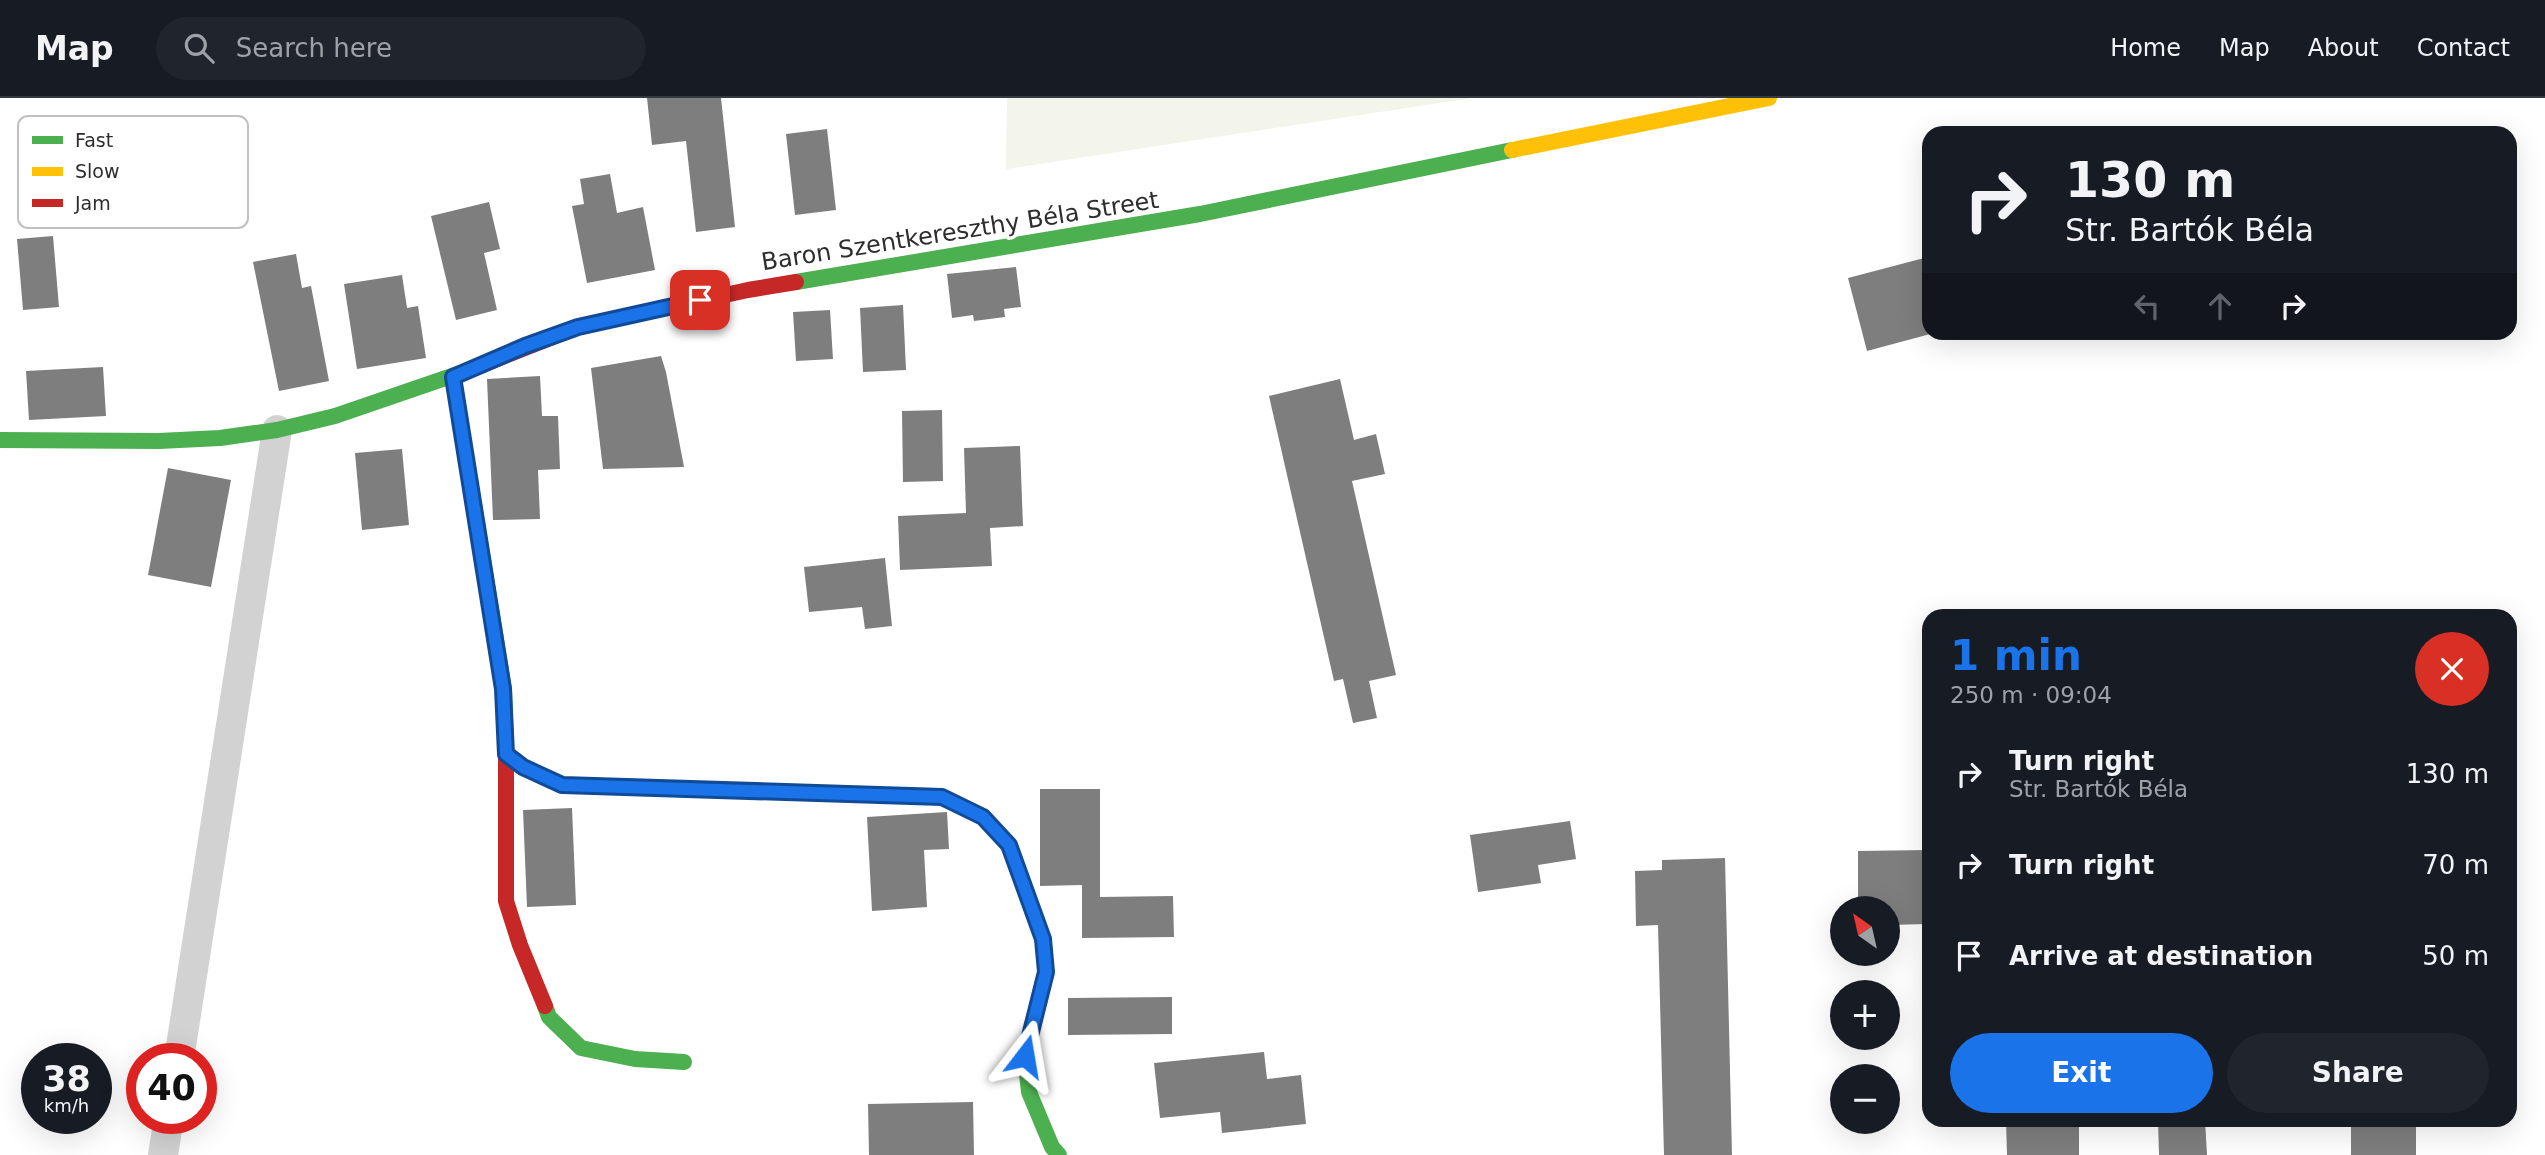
<!DOCTYPE html>
<html lang="en">
<head>
<meta charset="utf-8">
<style>
	:root { --surface:#171b24; --page:#20242c; --text:#f1f3f6; --muted:#9ea1a6; --line:#363941; --accent:#1a73e8 }
	body { margin:0; font-family:"DejaVu Sans",sans-serif; background:var(--page); color:var(--text); height:100vh; display:flex; flex-direction:column; font-size:26px; white-space:nowrap }
	* { box-sizing:border-box; margin:0 }
	p { font-size:23px; color:var(--muted) }
	.icon { flex:none; width:38px; height:38px; fill:none; stroke:currentColor; stroke-width:2; stroke-linecap:round; stroke-linejoin:round }
	.map { position:relative; flex:1; overflow:hidden }
	.drawer { position:absolute; left:1922px; top:511px; width:595px; height:518px; display:flex; flex-direction:column; background:var(--surface); border-radius:21px; box-shadow:0 7px 28px #0002 }
	.drawer>* { flex:none }
	.guide { position:absolute; left:1922px; top:28px; width:595px; height:214px; border-radius:21px; box-shadow:0 7px 28px #0002; background:#171b24; color:var(--text); overflow:hidden }
	.needle { width:46px; rotate:326deg }
	.tools { position:absolute; left:1830px; top:798px; display:grid; gap:14px }
	.tools a { display:grid; place-items:center; width:70px; height:70px; border-radius:50%; background:var(--surface); box-shadow:0 7px 28px #0002; font-size:35px }
	.speed { position:absolute; left:21px; top:945px; display:flex; gap:14px; font-size:35px; font-weight:700; text-align:center }
	.speed>* { display:grid; place-content:center; width:91px; height:91px; border-radius:50%; background:var(--surface); box-shadow:0 7px 28px #0002; line-height:1 }
	.speed small { font-size:18px; font-weight:400 }
	.speed .limit { border:10px solid #d22; background:#fff; color:#111 }
	.pin { position:absolute; display:grid; place-items:center; width:60px; height:60px; color:#fff; margin:-30px; border-radius:14px; box-shadow:0 4px 10px #0006 }
	.me { position:absolute; width:77px; margin:-38px; rotate:14deg; stroke-linejoin:round; filter:drop-shadow(0 0 5px #0008) }
	.turn { display:flex; align-items:center; gap:24px; height:147px; padding:0 28px; font-size:32px }
	.turn .icon { width:91px; height:91px; stroke-width:2.5 }
	.turn b { display:block; font-size:49px; line-height:60px }
	.lanes { display:flex; align-items:center; height:66px; padding:0 28px; background:#0003; justify-content:center; gap:35px; direction:ltr }
	.lanes .off { opacity:.35 }
	.round { display:grid; place-items:center; flex:none; width:74px; height:74px; border-radius:37px; background:var(--page) }
	.overview { display:flex; align-items:center; justify-content:space-between; height:119px; padding:0 28px }
	h1 { font-size:42px; font-weight:800; line-height:52px; color:var(--accent) }
	.cta { display:flex; gap:14px; margin-top:auto; padding:14px 28px }
	.cta a { flex:1; height:80px; border-radius:42px; background:var(--accent); color:#fff; font-size:28px; font-weight:800; line-height:80px; text-align:center }
	.cta a+a { background:var(--page); color:var(--text) }
	ul { padding:0; list-style:none }
	li { display:flex; align-items:center; gap:21px; height:91px; padding:0 28px }
	li div { flex:1 }
	li b { display:block; font-size:26px }
	li em { font-style:normal }
	header { display:flex; align-items:center; gap:42px; box-sizing:border-box; height:98px; padding:0 35px; background:var(--surface); border-bottom:2px solid var(--line) }
	header strong { font-size:33px }
	nav { display:flex; gap:38px; margin-inline-start:auto; font-size:24px }
	.search { width:490px; height:63px; background:var(--page); display:flex; align-items:center; gap:18px; box-sizing:border-box; padding:0 24px; border-radius:38px; color:var(--muted); font-size:26px }
	.map>svg:first-child { display:block }
	.green { fill:#f3f5ea }
	.building { fill:#7e7e7e }
	.lines { fill:none; stroke-linecap:round; stroke-linejoin:round }
	.street { stroke:#d2d2d2; stroke-width:30 }
	.fast { stroke:#4caf50; stroke-width:16 }
	.slow { stroke:#ffc107; stroke-width:16 }
	.jam { stroke:#c62828; stroke-width:16 }
	.route-casing { stroke:#114b97; stroke-width:18 }
	.route { stroke:#1a73e8; stroke-width:12 }
	.labels { text-anchor:middle; stroke-width:7; stroke-linejoin:round; paint-order:stroke }
	.street-label { font-size:24px; fill:#2d2d2d; stroke:#fff }
	.key { fill:#fff; stroke:#c0c0c0; stroke-width:2 }
	.key-label { font-size:19px; fill:#2d2d2d }
</style>
</head>
<body>
<header>
<strong>Map</strong>
<div class="search"><svg class="icon" aria-label="search" viewBox="0 0 24 24"><circle cx="10" cy="10" r="6"/><path d="M15 15l6 6"/></svg>Search here</div>
<nav><a>Home</a><a>Map</a><a>About</a><a>Contact</a></nav>
</header>
<div class="map">
<svg width="2545" height="1057" viewBox="0 0 2545 1057">
	<rect width="100%" height="100%" fill="#fff"/>
	<polygon class="green" points="1007,0 1472,0 1006,71"/>
	<g class="building">
		<polygon points="647,0 721,0 735,129 696,134 686,43 652,47"/>
		<polygon points="827,31 836,112 795,117 786,36"/>
		<polygon points="610,76 617,115 643,109 655,172 587,185 572,108 584,106 580,81"/>
		<polygon points="489,104 500,151 484,155 497,212 456,222 431,118"/>
		<polygon points="53,138 59,209 23,212 17,141"/>
		<polygon points="296,156 302,190 311,188 329,283 279,293 253,164"/>
		<polygon points="1928,159 1928,234 1934,235 1867,253 1848,180"/>
		<polygon points="1016,169 1021,209 1004,211 1005,219 974,223 973,217 952,220 947,176"/>
		<polygon points="402,177 407,210 418,208 426,260 357,271 344,186"/>
		<polygon points="903,207 906,272 863,274 860,210"/>
		<polygon points="830,212 833,261 796,263 793,214"/>
		<polygon points="661,258 666,274 684,369 603,371 591,270"/>
		<polygon points="103,269 106,318 29,322 26,273"/>
		<polygon points="540,278 542,318 558,318 560,371 538,372 540,421 493,422 487,281"/>
		<polygon points="1340,281 1354,342 1376,336 1385,376 1352,383 1396,577 1369,583 1377,620 1353,625 1343,581 1334,583 1269,298"/>
		<polygon points="942,312 943,383 903,384 902,313"/>
		<polygon points="1020,348 1023,428 990,430 992,468 900,472 898,418 966,415 964,350"/>
		<polygon points="402,351 409,427 362,432 355,355"/>
		<polygon points="168,370 231,382 211,489 148,477"/>
		<polygon points="885,460 892,528 865,531 862,509 809,514 804,469"/>
		<polygon points="1040,691 1100,691 1100,799 1173,798 1174,839 1082,840 1082,787 1040,788"/>
		<polygon points="572,710 576,807 527,809 523,712"/>
		<polygon points="947,714 949,751 924,752 927,809 872,813 867,719"/>
		<polygon points="1570,723 1576,761 1538,767 1541,785 1478,794 1470,737"/>
		<polygon points="1928,752 1928,826 1888,827 1888,810 1858,810 1858,753"/>
		<polygon points="1725,760 1732,1057 1664,1057 1658,827 1636,828 1635,773 1662,772 1662,762"/>
		<polygon points="1172,899 1172,936 1068,937 1068,900"/>
		<polygon points="1264,954 1267,981 1301,977 1306,1026 1222,1035 1220,1014 1160,1020 1154,965"/>
		<polygon points="973,1004 974,1057 869,1057 868,1006"/>
		<polygon points="2006,1022 2079,1022 2079,1057 2007,1057"/>
		<polygon points="2158,1022 2205,1022 2207,1057 2159,1057"/>
		<rect x="2351" y="1022" width="65" height="35"/>
	</g>
	<g class="lines">
		<g class="street">
			<polyline points="179,961 277,332"/>
			<polyline points="163,1057 169,1020"/>
		</g>
		<g class="fast">
			<polyline points="796,184 1200,116 1512,52"/>
			<polyline points="453,279 504,591 506,650"/>
			<polyline points="0,342 159,343 220,340 277,332 335,318 472,271"/>
			<polyline points="1034,817 1043,841 1046,874 1025,958 1029,994 1052,1049 1059,1057"/>
			<polyline points="545,908 549,919 581,950 635,961 684,964"/>
		</g>
		<g class="slow">
			<polyline points="1512,52 1769,0"/>
			<polyline points="506,656 523,669 562,687 941,699 983,719 1009,747 1034,817"/>
		</g>
		<g class="jam">
			<polyline points="472,271 578,229 748,192 796,184"/>
			<polyline points="506,650 506,803 520,847 545,908"/>
		</g>
	</g>
	<g class="lines">
		<g class="route-casing">
			<polyline id="route" points="700,202 578,229 525,248 453,279 503,591 506,656 523,669 562,687 942,699 983,719 1009,747 1043,841 1046,874 1025,958"/>
		</g>
		<use href="#route" class="route"/>
	</g>
	<g class="labels">
		<g class="street-label">
			<text transform="translate(960 133) rotate(-9)" y="8">Baron Szentkereszthy Béla Street</text>
		</g>
	</g>
	<rect x="18" y="18" width="230" height="112" rx="10" class="key"/>
	<rect x="32" y="38" width="31" height="8" fill="#4caf50"/>
	<rect x="32" y="69" width="31" height="9" fill="#ffc107"/>
	<rect x="32" y="101" width="31" height="8" fill="#c62828"/>
	<g class="key-label">
		<text x="75" y="49">Fast</text>
		<text x="75" y="80">Slow</text>
		<text x="75" y="112">Jam</text>
	</g>
</svg>
<div class="tools">
<a><svg class="needle" viewBox="-14 -14 28 28"><path d="M0-13l5 13h-10z" fill="#e53935"/><path d="M0 13l5-13h-10z" fill="#9ea1a6"/></svg></a>
<a>+</a>
<a>−</a>
</div>
<div class="speed"><div>38<small>km/h</small></div><div class="limit">40</div></div>
<div class="pin" style="left:700px;top:202px;background:#d93025"><svg class="icon" aria-label="arrive" viewBox="0 0 24 24"><path d="M6 21V4h12l-3 4 3 4H6"/></svg></div>
<svg class="me" style="left:1025px;top:958px" viewBox="-20 -20 40 40"><path d="M0-17L14 15 0 8-14 15z" fill="#1a73e8" stroke="#fff" stroke-width="4"/></svg>
<div class="guide">
<div class="turn"><svg class="icon" aria-label="right" viewBox="0 0 24 24"><path d="M7 20v-9h11M14 6l5 5-5 5"/></svg><div><b>130 m</b>Str. Bartók Béla</div></div>
<div class="lanes"><svg class="icon off" aria-label="left" viewBox="0 0 24 24"><path d="M17 20v-9H6M10 6l-5 5 5 5"/></svg><svg class="icon off" aria-label="ahead" viewBox="0 0 24 24"><path d="M12 20V5M6 11l6-6 6 6"/></svg><svg class="icon" aria-label="right" viewBox="0 0 24 24"><path d="M7 20v-9h11M14 6l5 5-5 5"/></svg></div>
</div>
<section class="drawer">
<div class="overview"><div><h1>1 min</h1><p>250 m · 09:04</p></div><a class="round" style="background:#d93025;color:#fff"><svg class="icon" aria-label="close" viewBox="0 0 24 24"><path d="M6 6l12 12M18 6L6 18"/></svg></a></div>
<ul>
<li><svg class="icon" aria-label="right" viewBox="0 0 24 24"><path d="M7 20v-9h11M14 6l5 5-5 5"/></svg><div><b>Turn right</b><p>Str. Bartók Béla</p></div><em>130 m</em></li>
<li><svg class="icon" aria-label="right" viewBox="0 0 24 24"><path d="M7 20v-9h11M14 6l5 5-5 5"/></svg><div><b>Turn right</b></div><em>70 m</em></li>
<li><svg class="icon" aria-label="arrive" viewBox="0 0 24 24"><path d="M6 21V4h12l-3 4 3 4H6"/></svg><div><b>Arrive at destination</b></div><em>50 m</em></li>
</ul>
<div class="cta"><a>Exit</a><a>Share</a></div>
</section>
</div>
</body>
</html>
